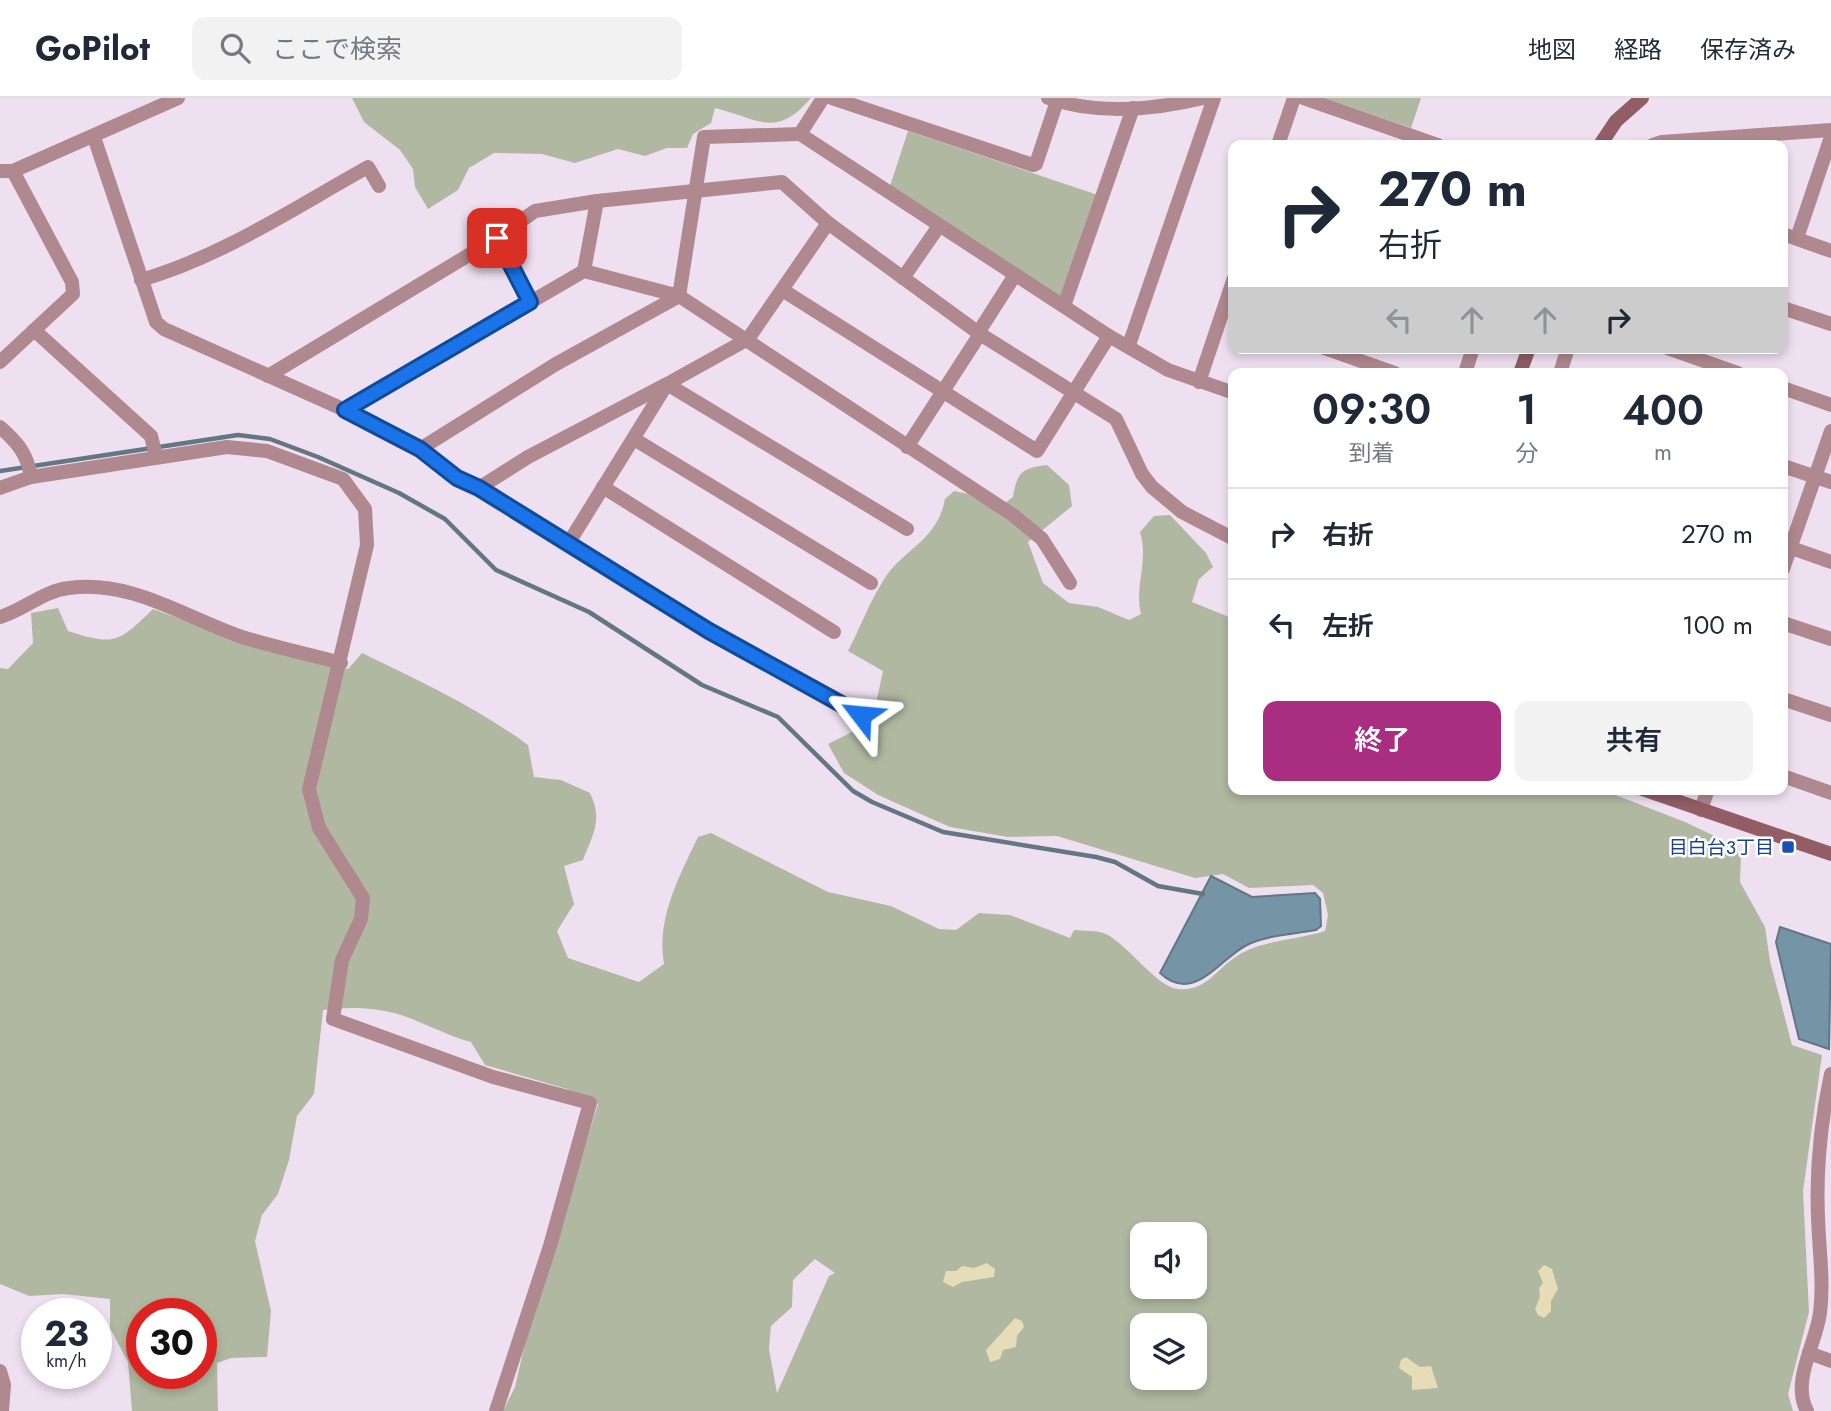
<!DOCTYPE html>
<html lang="ja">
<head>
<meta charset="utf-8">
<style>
	:root { --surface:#fff; --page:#f2f2f3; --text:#1f2937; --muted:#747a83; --line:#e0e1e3; --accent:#a92d80 }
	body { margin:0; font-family:Jost,"Noto Sans JP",sans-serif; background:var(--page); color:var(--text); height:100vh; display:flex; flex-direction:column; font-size:26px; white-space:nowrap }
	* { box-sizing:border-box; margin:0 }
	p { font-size:23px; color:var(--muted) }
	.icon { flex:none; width:38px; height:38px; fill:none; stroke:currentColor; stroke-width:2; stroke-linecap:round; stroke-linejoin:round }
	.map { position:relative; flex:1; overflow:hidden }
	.panel { position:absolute; left:1228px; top:270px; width:560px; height:427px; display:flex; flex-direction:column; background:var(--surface); border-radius:14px; box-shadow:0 4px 10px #0003 }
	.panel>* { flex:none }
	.hud { position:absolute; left:1228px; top:42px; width:560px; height:214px; border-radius:14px; box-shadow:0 4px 10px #0003; background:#fff; color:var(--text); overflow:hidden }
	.tools { position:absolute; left:1130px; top:1124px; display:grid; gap:14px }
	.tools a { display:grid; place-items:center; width:77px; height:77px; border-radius:14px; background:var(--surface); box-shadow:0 4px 10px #0003; font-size:35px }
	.speed { position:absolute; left:21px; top:1200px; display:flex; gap:14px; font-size:35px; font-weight:700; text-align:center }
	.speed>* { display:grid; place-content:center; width:91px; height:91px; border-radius:50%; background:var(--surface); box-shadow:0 4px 10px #0003; line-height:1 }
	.speed small { font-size:18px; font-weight:400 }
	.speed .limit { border:10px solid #d22; background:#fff; color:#111 }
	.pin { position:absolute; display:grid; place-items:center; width:60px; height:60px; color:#fff; margin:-30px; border-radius:14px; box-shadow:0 4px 10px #0006 }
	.me { position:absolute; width:77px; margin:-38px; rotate:299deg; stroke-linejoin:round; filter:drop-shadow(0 0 5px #0008) }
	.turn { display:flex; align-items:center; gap:24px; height:147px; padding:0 35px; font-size:32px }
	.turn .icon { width:91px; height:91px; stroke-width:2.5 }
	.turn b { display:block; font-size:49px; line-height:60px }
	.lanes { display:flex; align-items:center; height:66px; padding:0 35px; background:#0003; justify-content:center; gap:35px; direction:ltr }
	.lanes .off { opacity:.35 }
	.eta { display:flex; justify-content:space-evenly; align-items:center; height:119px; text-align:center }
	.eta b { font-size:42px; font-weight:600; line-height:49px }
	.primary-button { display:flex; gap:14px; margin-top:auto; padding:14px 35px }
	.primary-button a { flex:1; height:80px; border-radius:14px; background:var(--accent); color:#fff; font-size:28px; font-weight:600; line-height:80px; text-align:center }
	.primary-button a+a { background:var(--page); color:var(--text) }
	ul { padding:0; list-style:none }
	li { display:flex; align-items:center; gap:21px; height:91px; padding:0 35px; border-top:2px solid var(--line) }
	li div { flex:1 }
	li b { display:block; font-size:26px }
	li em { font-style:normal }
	header { display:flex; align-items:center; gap:42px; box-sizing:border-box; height:98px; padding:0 35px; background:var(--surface); border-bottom:2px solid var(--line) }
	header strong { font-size:33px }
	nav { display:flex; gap:38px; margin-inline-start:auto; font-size:24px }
	.search { width:490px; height:63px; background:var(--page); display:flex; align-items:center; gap:18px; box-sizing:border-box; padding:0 24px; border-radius:14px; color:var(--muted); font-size:26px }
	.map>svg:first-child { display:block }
	.green { fill:#b0b8a1; fill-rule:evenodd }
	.sand { fill:#e6dcb7 }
	.water { fill:#7595a6; stroke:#627684; stroke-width:2 }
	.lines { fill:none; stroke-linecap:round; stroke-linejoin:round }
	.stream { stroke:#627684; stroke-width:4.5 }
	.street { stroke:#af898f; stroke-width:14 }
	.secondary { stroke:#925d65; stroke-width:14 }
	.route-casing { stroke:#114b97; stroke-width:18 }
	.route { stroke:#1a73e8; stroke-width:12 }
	.transit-dot { fill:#1a4fb4; stroke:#fff; stroke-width:2.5 }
	.labels { text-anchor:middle; stroke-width:5; stroke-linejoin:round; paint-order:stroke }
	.transit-label { font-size:19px; fill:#164399; stroke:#fff; text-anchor:end }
</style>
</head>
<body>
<header>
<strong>GoPilot</strong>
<div class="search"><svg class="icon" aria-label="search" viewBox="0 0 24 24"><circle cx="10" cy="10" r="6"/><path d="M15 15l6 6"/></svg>ここで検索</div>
<nav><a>地図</a><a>経路</a><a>保存済み</a></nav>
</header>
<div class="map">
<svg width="1831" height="1313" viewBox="0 0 1831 1313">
	<rect width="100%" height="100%" fill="#efe0f1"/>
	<g class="green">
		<path d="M352 0H811C776 41 759 21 715 10L711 25 693 36 687 50H667L645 58 618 51 575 65 542 56 494 55 469 70 458 92 428 111 415 89 413 71 400 52 364 24Z"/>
		<polygon points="1324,0 1421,0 1411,30"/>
		<polygon points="908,33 1098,97 1064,197 1059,200 890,88"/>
		<path d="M1047 367 1069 387 1072 408 1028 444 1043 485 1069 505 1098 509 1129 522 1141 516C1134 488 1149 464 1140 434L1154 418 1170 417 1206 455 1213 469 1199 481 1192 504 1234 521V691H1600L1685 724 1723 742 1741 756 1740 784 1765 829 1770 863 1792 947 1822 957 1803 1093 1809 1214 1788 1296 1793 1313H503L515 1289 528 1232 598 1006 567 991 485 967 471 944C444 937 420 922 394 915 371 909 346 909 323 912L314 996 297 1018 289 1062 278 1096 262 1117 255 1143 271 1213 267 1259 231 1260 217 1265 218 1313H132L128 1264 110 1230V1201L63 1196 29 1198 0 1186V570L8 571 33 545 31 515 58 510 68 533C115 548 118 545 153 511L249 545 348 571 362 555C420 583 476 609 528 647L534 679 561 682 590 695C603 722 593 736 583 762L564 768 574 806 557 833 568 860 639 884 664 866C656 821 679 779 698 739L711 735 828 794 891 808 939 831 956 832 979 815 1010 817 1070 840 1074 832C1084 833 1098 832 1106 836 1129 848 1158 890 1178 891 1206 894 1216 871 1237 858 1262 842 1297 842 1325 833L1328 817 1323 795 1313 787 1249 790 1223 776 1195 780 1057 738 1008 739 950 729 878 697 844 675 828 646 872 624 883 573 848 553C860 530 869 505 883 483 902 451 937 444 945 401L954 393 968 396 997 411 1013 399C1017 374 1022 370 1047 367ZM1143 1136H1195V1188H1143ZM815 1161 835 1175 829 1178 777 1295 769 1251 771 1228 792 1209 793 1182ZM142 1216H201V1276H142ZM1143 1227H1195V1279H1143Z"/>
	</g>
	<g class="sand">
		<polygon points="987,1165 995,1171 994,1179 962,1184 953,1189 943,1184 946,1173 956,1173 962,1168 974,1170"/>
		<polygon points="1544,1167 1552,1171 1558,1191 1551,1203 1551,1213 1544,1220 1538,1217 1535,1211 1540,1199 1539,1190 1543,1185 1538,1173"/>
		<polygon points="1015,1220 1022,1223 1024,1229 1017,1238 1016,1249 1003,1252 1000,1261 990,1264 986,1252"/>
		<polygon points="1406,1259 1420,1269 1431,1268 1438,1290 1412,1292 1412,1279 1399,1270 1401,1262"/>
	</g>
	<g class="water">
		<path d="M1211 778 1252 799 1315 795 1320 801 1321 828 1316 832C1295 836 1266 837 1247 847 1220 860 1194 907 1160 875Z"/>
		<polygon points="1780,829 1831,846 1829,951 1799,941 1776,844"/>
	</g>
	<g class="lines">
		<polyline class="stream" points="0,373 238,337 270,341 318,359 399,395 445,421 496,472 589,514 702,587 778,619 853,693 872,704 943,734 1096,759 1115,764 1158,788 1203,796"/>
		<g class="street">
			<polyline points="823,0 800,36 1109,238 1168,272 1234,295"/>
			<polyline points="832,0 1033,67 1036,66 1057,3"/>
			<path d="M1048 0C1096 17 1154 12 1203 0"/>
			<polyline points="1303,0 1438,47"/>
			<polyline points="94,39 156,224 164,231 345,312 420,351 457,380 479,390 709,533 861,617"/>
			<polyline points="1278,47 1294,0"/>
			<polyline points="1653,47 1662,44 1831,32"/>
			<polyline points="0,73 13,73 178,0"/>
			<polyline points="1783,136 1831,153"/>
			<polyline points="497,140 530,204"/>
			<polyline points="1797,140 1831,39"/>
			<polyline points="584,173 597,103"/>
			<polyline points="903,180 939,128"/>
			<path d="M141 182C223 158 294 110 368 69L379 88"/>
			<polyline points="784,193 1037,353 1109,238"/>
			<polyline points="1064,208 1133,10"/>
			<polyline points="1783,210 1831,226"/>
			<polyline points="34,232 151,338 156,358"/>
			<polyline points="978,235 1015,177"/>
			<polyline points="1129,247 1214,0"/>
			<polyline points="1324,250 1395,275"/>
			<polyline points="1667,250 1738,275"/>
			<polyline points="0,264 73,196 72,184 13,73"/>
			<polyline points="1465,275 1473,250"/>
			<polyline points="1560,275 1568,250"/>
			<polyline points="268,278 497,140 535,113 597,103 782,84 828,125 980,236 1116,321 1142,376 1152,389 1182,414 1234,441"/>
			<polyline points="1199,284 1234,180"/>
			<polyline points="1783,290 1831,307"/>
			<polyline points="345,312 584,173 679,198 704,39 800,36"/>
			<path d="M0 329C17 344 27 355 31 379"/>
			<polyline points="634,341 871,485"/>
			<polyline points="907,349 980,236"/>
			<polyline points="420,351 556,266 679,198 1013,417 1042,441 1070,485"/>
			<polyline points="1783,368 1831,384"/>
			<polyline points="603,389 834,534"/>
			<polyline points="0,390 31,379 227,349 267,353 343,381 365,411 367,447 309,691 319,730 363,800 361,821 342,862 333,921 493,979 590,1005 550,1148 496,1313"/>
			<polyline points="479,390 528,359 667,286 907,431"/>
			<polyline points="568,446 667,286 748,241 828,125"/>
			<polyline points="1783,447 1831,464"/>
			<polyline points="1783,471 1831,333"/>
			<path d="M0 519C24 512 43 493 69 490 131 481 186 520 242 539 274 549 308 556 341 565"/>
			<polyline points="1783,525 1831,541"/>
			<polyline points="1783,601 1831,617"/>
			<polyline points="1783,678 1831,695"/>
			<polyline points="1701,712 1708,691"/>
			<polyline points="1809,1255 1831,1263"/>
			<polyline points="0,1273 4,1287 2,1313"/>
			<path d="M1807 1313C1791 1283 1816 1246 1820 1215 1824 1184 1819 1151 1818 1119 1816 1072 1821 1022 1831 976"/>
		</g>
		<g class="secondary">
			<polyline points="1600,47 1616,23 1642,0"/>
			<polyline points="1520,275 1529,250"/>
			<polyline points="1642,691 1831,756"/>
		</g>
	</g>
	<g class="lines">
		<g class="route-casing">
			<polyline id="route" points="497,140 530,204 345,312 420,351 457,380 479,390 709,533 861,617"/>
		</g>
		<use href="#route" class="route"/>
	</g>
	<rect class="transit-dot" x="1781" y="742" width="14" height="14" rx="3.5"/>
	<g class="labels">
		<g class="transit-label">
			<text x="1774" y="756">目白台3丁目</text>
		</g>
	</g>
</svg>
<div class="tools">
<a><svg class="icon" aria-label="sound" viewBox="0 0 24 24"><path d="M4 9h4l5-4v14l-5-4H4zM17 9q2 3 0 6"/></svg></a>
<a><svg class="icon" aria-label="layers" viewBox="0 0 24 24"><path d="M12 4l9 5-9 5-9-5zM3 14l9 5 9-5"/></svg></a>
</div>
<div class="speed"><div>23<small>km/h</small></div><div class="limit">30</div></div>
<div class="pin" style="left:497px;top:140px;background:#d93025"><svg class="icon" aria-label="arrive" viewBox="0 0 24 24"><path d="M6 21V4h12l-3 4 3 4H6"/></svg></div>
<svg class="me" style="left:861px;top:617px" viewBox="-20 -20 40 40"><path d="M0-17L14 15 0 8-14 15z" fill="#1a73e8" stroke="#fff" stroke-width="4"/></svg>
<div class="hud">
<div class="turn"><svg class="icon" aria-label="right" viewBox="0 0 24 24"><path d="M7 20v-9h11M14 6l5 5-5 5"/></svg><div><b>270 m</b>右折</div></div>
<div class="lanes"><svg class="icon off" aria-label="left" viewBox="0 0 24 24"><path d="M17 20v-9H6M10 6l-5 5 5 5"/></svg><svg class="icon off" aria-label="ahead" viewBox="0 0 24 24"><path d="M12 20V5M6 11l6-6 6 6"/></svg><svg class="icon off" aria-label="ahead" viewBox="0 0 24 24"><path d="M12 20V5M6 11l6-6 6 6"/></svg><svg class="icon" aria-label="right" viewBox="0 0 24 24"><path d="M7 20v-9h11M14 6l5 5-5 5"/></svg></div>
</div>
<section class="panel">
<div class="eta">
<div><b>09:30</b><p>到着</p></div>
<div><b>1</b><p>分</p></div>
<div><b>400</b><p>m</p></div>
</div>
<ul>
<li><svg class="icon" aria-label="right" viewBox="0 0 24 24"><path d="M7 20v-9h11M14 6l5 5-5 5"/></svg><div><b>右折</b></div><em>270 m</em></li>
<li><svg class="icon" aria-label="left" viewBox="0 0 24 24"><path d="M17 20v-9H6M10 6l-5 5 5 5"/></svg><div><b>左折</b></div><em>100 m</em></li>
</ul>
<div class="primary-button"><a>終了</a><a>共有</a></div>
</section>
</div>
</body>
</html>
